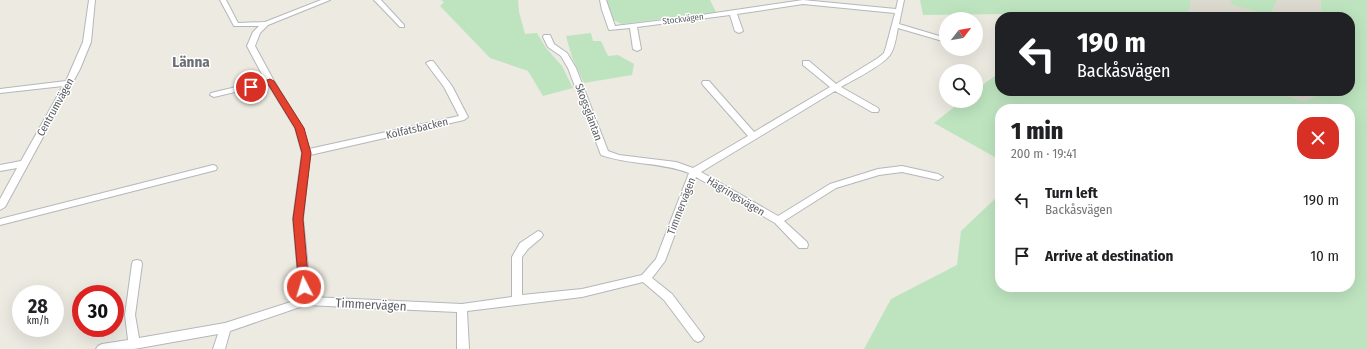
<!DOCTYPE html>
<html lang="en">
<head>
<meta charset="utf-8">
<style>
	:root { --surface:#fff; --page:#f2f2f2; --text:#202124; --muted:#757577 }
	body { margin:0; font-family:"Fira Sans Condensed",sans-serif; background:var(--page); color:var(--text); height:100vh; display:flex; flex-direction:column; font-size:15px; white-space:nowrap }
	* { box-sizing:border-box; margin:0 }
	p { font-size:13px; color:var(--muted) }
	.icon { flex:none; width:22px; height:22px; fill:none; stroke:currentColor; stroke-width:2; stroke-linecap:round; stroke-linejoin:round }
	.map { position:relative; flex:1; overflow:hidden }
	.panel { position:absolute; left:995px; top:104px; width:360px; height:188px; display:flex; flex-direction:column; background:var(--surface); border-radius:16px; box-shadow:0 4px 16px #0002 }
	.panel>* { flex:none }
	.top-card { position:absolute; left:995px; top:12px; width:360px; height:84px; border-radius:16px; box-shadow:0 4px 16px #0002; background:#202124; color:#fff; overflow:hidden }
	.needle { width:26px; rotate:59deg }
	.controls { position:absolute; left:939px; top:12px; display:grid; gap:8px }
	.controls a { display:grid; place-items:center; width:44px; height:44px; border-radius:50%; background:var(--surface); box-shadow:0 4px 16px #0002; font-size:20px }
	.speed { position:absolute; left:12px; top:285px; display:flex; gap:8px; font-size:20px; font-weight:700; text-align:center }
	.speed>* { display:grid; place-content:center; width:52px; height:52px; border-radius:50%; background:var(--surface); box-shadow:0 4px 16px #0002; line-height:1 }
	.speed small { font-size:10px; font-weight:400 }
	.speed .limit { border:6px solid #d22; background:#fff; color:#111 }
	.pin { position:absolute; display:grid; place-items:center; width:34px; height:34px; color:#fff; margin:-17px; border:2px solid #fff; border-radius:50%; box-shadow:0 1px 4px #0007 }
	.me { position:absolute; width:44px; margin:-22px; rotate:355deg; stroke-linejoin:round; filter:drop-shadow(0 0 3px #0008) }
	.turn { display:flex; align-items:center; gap:14px; height:84px; padding:0 16px; font-size:18px }
	.turn .icon { width:52px; height:52px; stroke-width:2.5 }
	.turn b { display:block; font-size:28px; line-height:34px }
	.round { display:grid; place-items:center; flex:none; width:42px; height:42px; border-radius:16px; background:var(--page) }
	.overview { display:flex; align-items:center; justify-content:space-between; height:68px; padding:0 16px }
	h1 { font-size:24px; font-weight:800; line-height:30px }
	ul { padding:0; list-style:none }
	li { display:flex; align-items:center; gap:12px; height:56px; padding:0 16px }
	li div { flex:1 }
	li b { display:block; font-size:15px }
	li em { font-style:normal }
	.map>svg:first-child { display:block }
	.education { fill:#dcd9cf }
	.green { fill:#bee4bf }
	.lines { fill:none; stroke-linecap:round; stroke-linejoin:round }
	.street-casing { stroke:#b4b7bb; stroke-width:2 }
	.street { fill:#fff; fill-rule:evenodd }
	.route { fill:#e4422f; stroke:#942b1f }
	.labels { text-anchor:middle; stroke-width:3; stroke-linejoin:round; paint-order:stroke }
	.far-street-label { font-size:9px; fill:#5a5d62; stroke:#fff }
	.street-label { font-size:11px; fill:#5a5d62; stroke:#fff }
	.near-street-label { font-size:13px; fill:#5a5d62; stroke:#fff }
	.district-label { font-size:15px; font-weight:bold; fill:#6b6f74; stroke:#fff }
</style>
</head>
<body>
<div class="map">
<svg width="1367" height="349" viewBox="0 0 1367 349">
	<rect width="100%" height="100%" fill="#eceae1"/>
	<g class="education">
		<polygon points="1191,0 1321,0 1321,17 1188,17"/>
		<polygon points="1271,91 1322,91 1313,98 1302,101"/>
	</g>
	<g class="green">
		<polygon points="441,0 518,0 519,12 525,34 537,33 546,48 562,66 573,88 543,96 528,71 490,58 440,6 444,2"/>
		<polygon points="606,0 710,0 716,12 622,24 609,18"/>
		<polygon points="920,0 1191,0 1188,17 1007,17 1006,14 923,15"/>
		<polygon points="1232,0 1277,0 1270,15 1230,4"/>
		<polygon points="1321,0 1367,0 1367,349 864,349 891,299 957,265 961,231 1000,194 1000,287 1350,287 1350,109 1000,109 1000,160 934,123 962,101 976,101 976,90 1000,72 1000,91 1271,91 1302,101 1313,98 1322,91 1350,91 1350,17 1321,17"/>
		<polygon points="591,33 593,41 601,41 608,56 618,55 634,64 632,75 584,83 572,57 566,36"/>
	</g>
	<g class="lines">
		<g class="street-casing">
			<g id="street">
				<polygon points="89,0 95,0 91,42 80,69 5,207 0,210 0,199 17,168 0,171 0,165 21,161 63,86 0,93 0,89 66,81 83,42"/>
				<path d="M220 0H226L238 23 265 22 321 0H330L268 25 260 33 255 46 274 81 303 128 309 149 459 116 444 87 426 63 430 61H433L452 86 468 117 464 120 310 155 303 219 311 297 462 304 512 297V257L520 243 538 231 541 232 543 235 541 238 528 249 522 257V295L582 289 642 275 656 259 689 173C661 162 630 165 601 155L568 68 561 56 548 47 543 37 544 35H550L554 44 567 53 576 68 608 151 619 155 676 162 693 168 748 136 703 85 702 83 703 81H709L754 132 830 87 803 65V61H809L836 84 878 58 884 53 886 47 895 13 803 4 737 14 743 31 739 33 735 31 730 15 637 27 641 49 637 51 633 49 630 28 609 30 602 10 600 0H606L615 26 681 18 803 0 896 9 898 0H904L899 24 946 38V42L898 28C896 37 895 48 890 55 882 66 853 80 841 87L878 108 879 110 878 112H872L835 91 701 172 778 216 830 184 878 169 902 166 938 174 943 177 938 180 902 172 879 175 836 188 784 221 807 242 808 245 807 248H799L775 223 696 177 665 261 652 278 672 294 702 334 704 337 702 340 698 342 694 340 664 300 643 282 582 297 467 311 469 349H457V312L306 305 230 331 225 349H213L218 334 134 349H96L98 346 102 344 128 340 125 315 132 264 133 261 137 260 141 261 142 264 135 315 139 338 225 323 300 299 293 219 302 153 295 128 268 84 214 97 210 95 211 93 265 80 247 46 253 32 259 26H234Z"/>
				<polygon points="374,0 381,0 404,25 404,27 400,27"/>
				<polygon points="213,165 216,166 217,168 216,170 0,225 0,219"/>
			</g>
		</g>
		<use href="#street" class="street"/>
	</g>
	<polygon class="route" points="270,79 274,81 304,128 311,153 303,219 309,287 308,290 304,292 300,290 299,287 293,219 302,153 295,128 268,84 251,89 247,87"/>
	<g class="labels">
		<g class="far-street-label">
			<text transform="translate(683 19) rotate(-7)" y="3">Stockvägen</text>
		</g>
		<g class="street-label">
			<text transform="translate(55 107) rotate(-61)" y="4">Centrumvägen</text>
			<text transform="translate(589 112) rotate(70)" y="4">Skogsgläntan</text>
			<text transform="translate(417 128) rotate(-13)" y="4">Kolfatsbacken</text>
			<text transform="translate(736 196) rotate(31)" y="4">Hägringsvägen</text>
			<text transform="translate(681 206) rotate(-69)" y="4">Timmervägen</text>
		</g>
		<g class="near-street-label">
			<text transform="translate(371 304) rotate(3)" y="5">Timmervägen</text>
		</g>
		<g class="district-label">
			<text x="191" y="67">Länna</text>
		</g>
	</g>
</svg>
<div class="controls">
<a><svg class="needle" viewBox="-14 -14 28 28"><path d="M0-13l5 13h-10z" fill="#e53935"/><path d="M0 13l5-13h-10z" fill="#757577"/></svg></a>
<a><svg class="icon" aria-label="search" viewBox="0 0 24 24"><circle cx="10" cy="10" r="6"/><path d="M15 15l6 6"/></svg></a>
</div>
<div class="speed"><div>28<small>km/h</small></div><div class="limit">30</div></div>
<div class="pin" style="left:251px;top:87px;background:#d93025"><svg class="icon" aria-label="arrive" viewBox="0 0 24 24"><path d="M6 21V4h12l-3 4 3 4H6"/></svg></div>
<svg class="me" style="left:304px;top:287px" viewBox="-20 -20 40 40"><circle r="17" fill="#e4422f" stroke="#fff" stroke-width="3"/><path d="M0-11L8 9 0 5-8 9z" fill="#fff"/></svg>
<div class="top-card">
<div class="turn"><svg class="icon" aria-label="left" viewBox="0 0 24 24"><path d="M17 20v-9H6M10 6l-5 5 5 5"/></svg><div><b>190 m</b>Backåsvägen</div></div>
</div>
<section class="panel">
<div class="overview"><div><h1>1 min</h1><p>200 m · 19:41</p></div><a class="round" style="background:#d93025;color:#fff"><svg class="icon" aria-label="close" viewBox="0 0 24 24"><path d="M6 6l12 12M18 6L6 18"/></svg></a></div>
<ul>
<li><svg class="icon" aria-label="left" viewBox="0 0 24 24"><path d="M17 20v-9H6M10 6l-5 5 5 5"/></svg><div><b>Turn left</b><p>Backåsvägen</p></div><em>190 m</em></li>
<li><svg class="icon" aria-label="arrive" viewBox="0 0 24 24"><path d="M6 21V4h12l-3 4 3 4H6"/></svg><div><b>Arrive at destination</b></div><em>10 m</em></li>
</ul>
</section>
</div>
</body>
</html>
